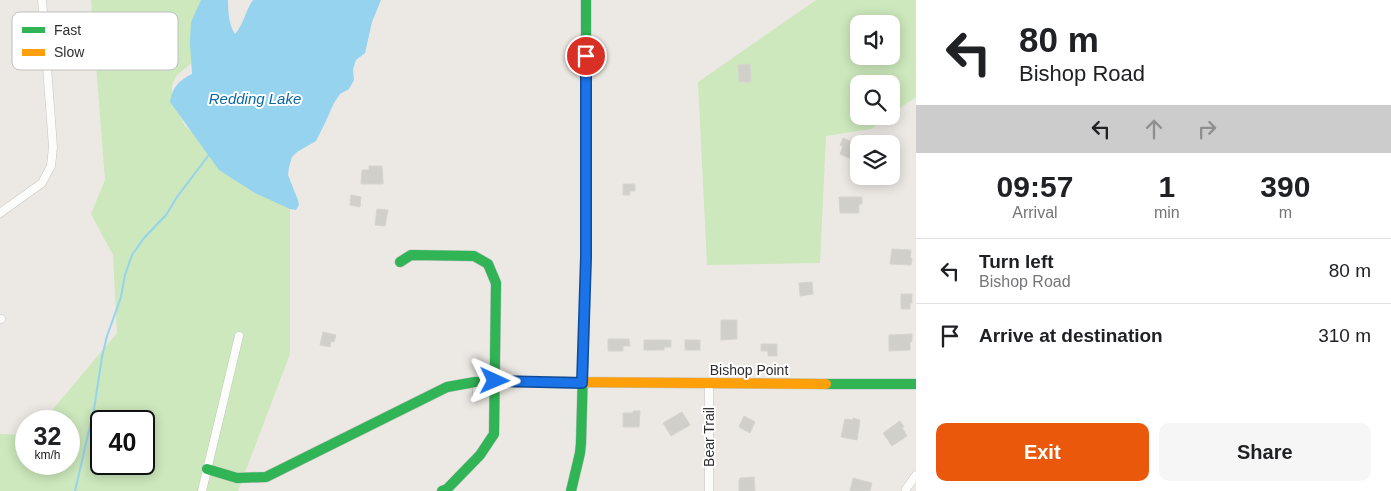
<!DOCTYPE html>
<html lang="en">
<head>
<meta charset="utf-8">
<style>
	:root { --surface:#fff; --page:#f6f6f6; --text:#202124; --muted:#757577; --line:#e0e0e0; --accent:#ea580c }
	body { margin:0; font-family:Arial,sans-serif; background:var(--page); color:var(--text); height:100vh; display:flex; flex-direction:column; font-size:19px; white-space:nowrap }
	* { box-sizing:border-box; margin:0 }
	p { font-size:16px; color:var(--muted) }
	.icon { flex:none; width:28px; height:28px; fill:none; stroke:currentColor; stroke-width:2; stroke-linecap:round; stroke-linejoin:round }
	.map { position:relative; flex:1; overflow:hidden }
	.details { display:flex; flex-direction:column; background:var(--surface); width:475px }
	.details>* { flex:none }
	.hud { background:#fff; color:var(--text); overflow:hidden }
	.buttons { position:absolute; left:850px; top:15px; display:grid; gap:10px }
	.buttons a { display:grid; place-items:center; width:50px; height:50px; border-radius:10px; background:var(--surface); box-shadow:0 2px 12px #0003; font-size:25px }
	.speed { position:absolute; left:15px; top:410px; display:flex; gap:10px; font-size:25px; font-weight:700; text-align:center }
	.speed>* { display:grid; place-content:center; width:65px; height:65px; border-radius:50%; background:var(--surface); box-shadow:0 2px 12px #0003; line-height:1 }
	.speed small { font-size:12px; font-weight:400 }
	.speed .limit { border:2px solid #111; border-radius:8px; background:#fff; color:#111 }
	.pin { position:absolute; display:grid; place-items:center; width:42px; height:42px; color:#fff; margin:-21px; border:2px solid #fff; border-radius:50%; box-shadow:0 1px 5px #0007 }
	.me { position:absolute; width:55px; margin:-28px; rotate:91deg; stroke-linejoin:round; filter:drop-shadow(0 0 4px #0008) }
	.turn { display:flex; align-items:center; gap:18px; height:105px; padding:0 20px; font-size:22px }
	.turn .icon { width:65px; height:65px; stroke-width:2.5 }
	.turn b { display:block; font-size:35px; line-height:42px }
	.lanes { display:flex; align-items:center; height:48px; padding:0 20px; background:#0003; justify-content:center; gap:25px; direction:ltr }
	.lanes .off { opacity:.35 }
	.eta { display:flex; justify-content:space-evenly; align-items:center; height:85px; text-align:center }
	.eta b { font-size:30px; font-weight:700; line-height:35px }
	.button { display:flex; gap:10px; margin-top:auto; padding:10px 20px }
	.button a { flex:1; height:58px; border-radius:10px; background:var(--accent); color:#fff; font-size:20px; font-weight:700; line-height:58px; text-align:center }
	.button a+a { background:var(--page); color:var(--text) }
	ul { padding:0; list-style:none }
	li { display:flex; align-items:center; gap:15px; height:65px; padding:0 20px; border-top:1px solid var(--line) }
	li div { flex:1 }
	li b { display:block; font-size:19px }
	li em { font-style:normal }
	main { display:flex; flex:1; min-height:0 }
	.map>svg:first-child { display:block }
	.green { fill:#cce8bc; fill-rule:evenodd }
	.water { fill:#96d3ef }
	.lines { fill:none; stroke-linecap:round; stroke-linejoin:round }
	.stream { stroke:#96d3ef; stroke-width:2 }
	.building { fill:#d1cfca; stroke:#d7d4d0 }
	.lane-casing { stroke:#c5c5c5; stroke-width:5 }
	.street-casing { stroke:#c5c5c5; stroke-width:9 }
	.fast-casing { stroke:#c5c5c5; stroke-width:11 }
	.slow-casing { stroke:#c5c5c5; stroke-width:11 }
	.lane { stroke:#fcfcfb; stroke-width:4 }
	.street { stroke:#fcfcfb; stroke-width:8 }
	.fast { stroke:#30b455; stroke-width:10 }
	.slow { stroke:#ff9f0a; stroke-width:10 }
	.route-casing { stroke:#114b97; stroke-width:12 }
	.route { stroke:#1a73e8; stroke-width:9 }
	.labels { text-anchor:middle; stroke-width:4; stroke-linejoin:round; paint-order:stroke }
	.street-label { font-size:14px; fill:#2e2e2e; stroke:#fff }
	.water-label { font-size:15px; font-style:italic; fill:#0867a7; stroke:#fff }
	.key { fill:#fff; stroke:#c0c0c0; stroke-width:1 }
	.key-label { font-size:14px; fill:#2e2e2e }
</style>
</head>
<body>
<main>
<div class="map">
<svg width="916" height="491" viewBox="0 0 916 491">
	<rect width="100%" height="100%" fill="#ece9e4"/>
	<g class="green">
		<path d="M91 0H205L194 61 176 76 172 85V99L185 126 214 150 290 195V354L238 491H0V434L26 435V464H69V421H43L117 333 113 255 91 214 105 180ZM101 421H144V464H101Z"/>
		<path d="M816 0H916V97L891 114V84H859V116H889L871 129 826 136 820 263 707 265 698 82ZM859 24H891V56H859Z"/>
	</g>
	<path class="water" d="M201 0H228C228 12 229 25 235 34 244 24 245 11 253 0H381L372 22 365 53 356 60 353 69 354 80 349 89 340 94 334 103 325 123 316 141 297 152 292 157 289 167 288 175 298 200 299 205 296 210 290 209 255 193 219 170 170 102C172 88 179 80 192 74L190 43 191 22Z"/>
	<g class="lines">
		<polyline class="stream" points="75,491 94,409 102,357 107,336 121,297 125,275 132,255 144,238 166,215 177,197 208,156"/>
	</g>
	<g class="building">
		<polygon points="750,64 751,82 739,82 738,65"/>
		<polygon points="843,138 859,145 859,154 856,161 840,154 843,146 840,145"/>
		<polygon points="369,166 382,166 383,184 361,184 362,170 369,170"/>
		<polygon points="623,184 635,184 635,191 630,191 630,195 623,195"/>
		<polygon points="351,195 361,197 360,207 350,205"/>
		<polygon points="839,197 862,197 862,204 859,204 859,213 840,213"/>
		<polygon points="377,209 388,210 385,226 375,225"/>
		<polygon points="892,249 911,250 910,258 912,258 911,265 890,264"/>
		<polygon points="812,282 813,294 800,296 799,283"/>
		<polygon points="901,294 912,294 912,303 910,303 910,309 901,309"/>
		<polygon points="721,320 737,320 737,339 721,340"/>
		<polygon points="323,332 336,335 334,342 331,341 330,347 320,345"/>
		<polygon points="912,334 912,341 910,343 910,350 889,351 889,335"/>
		<polygon points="608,339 629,339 630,346 623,346 623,351 608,351"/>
		<polygon points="644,340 671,340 671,347 664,347 664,350 644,350"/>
		<rect x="685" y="340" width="15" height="10"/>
		<polygon points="761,344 777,344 777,356 768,356 768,351 761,351"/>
		<polygon points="633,411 640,411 639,427 623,427 623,413 633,413"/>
		<polygon points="682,412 690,425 671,436 663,423"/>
		<polygon points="744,416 755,422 750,433 739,427"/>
		<polygon points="853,418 860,420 857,440 841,437 845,419 853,420"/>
		<polygon points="900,421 904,427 902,428 907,436 892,446 883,433"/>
		<polygon points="754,477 755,491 739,491 739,480 740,479 740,478"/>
		<polygon points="853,478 872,483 870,491 850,491"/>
	</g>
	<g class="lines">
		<g class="lane-casing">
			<polyline id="lane" points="475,400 475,384"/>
		</g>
		<g class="street-casing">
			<g id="street">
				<polyline points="0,213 42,183 51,166 53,147 42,0"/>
				<polyline points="0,319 1,319"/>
				<polyline points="709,384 709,491"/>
				<polyline points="906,489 916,475"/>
				<polyline points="202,491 239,336"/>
			</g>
		</g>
		<g class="fast-casing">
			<g id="fast">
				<polyline points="400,262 411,255 474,256 488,264 496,283 494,434 480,455 447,489 442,491"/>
				<polyline points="826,384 916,384"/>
				<polyline points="207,469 237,478 266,477 447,387 475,382 565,382"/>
				<polyline points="571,491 580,453 581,443 586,257 586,0"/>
			</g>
		</g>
		<g class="slow-casing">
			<polyline id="slow" points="565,382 826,384"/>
		</g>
		<use href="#lane" class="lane"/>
		<use href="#street" class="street"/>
		<use href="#fast" class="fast"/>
		<use href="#slow" class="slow"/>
	</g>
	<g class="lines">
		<g class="route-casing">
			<polyline id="route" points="495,381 582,383 586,257 586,56"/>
		</g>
		<use href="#route" class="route"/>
	</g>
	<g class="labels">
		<g class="street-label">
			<text x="749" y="375">Bishop Point</text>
			<text transform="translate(709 437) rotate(-90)" y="5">Bear Trail</text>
		</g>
		<g class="water-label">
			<text x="255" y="104">Redding Lake</text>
		</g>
	</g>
	<rect x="12" y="12" width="166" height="58" rx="8" class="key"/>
	<rect x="22" y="27" width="23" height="6" fill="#30b455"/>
	<rect x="22" y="49" width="23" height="7" fill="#ff9f0a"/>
	<g class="key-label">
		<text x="54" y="35">Fast</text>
		<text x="54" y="57">Slow</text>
	</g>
</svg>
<div class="buttons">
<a><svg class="icon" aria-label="sound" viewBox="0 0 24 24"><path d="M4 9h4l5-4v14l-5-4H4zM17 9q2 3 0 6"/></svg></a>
<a><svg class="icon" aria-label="search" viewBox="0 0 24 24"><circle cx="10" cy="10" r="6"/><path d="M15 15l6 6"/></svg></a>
<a><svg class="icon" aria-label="layers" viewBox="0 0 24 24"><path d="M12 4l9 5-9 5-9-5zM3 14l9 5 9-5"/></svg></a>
</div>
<div class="speed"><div>32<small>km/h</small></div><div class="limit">40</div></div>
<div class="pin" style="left:586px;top:56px;background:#d93025"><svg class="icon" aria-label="arrive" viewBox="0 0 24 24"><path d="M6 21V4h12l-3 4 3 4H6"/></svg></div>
<svg class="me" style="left:495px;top:381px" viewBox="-20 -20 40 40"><path d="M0-17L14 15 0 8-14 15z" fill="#1a73e8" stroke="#fff" stroke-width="4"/></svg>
</div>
<section class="details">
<div class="hud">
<div class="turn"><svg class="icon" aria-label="left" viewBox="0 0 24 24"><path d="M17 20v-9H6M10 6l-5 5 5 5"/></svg><div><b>80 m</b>Bishop Road</div></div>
<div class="lanes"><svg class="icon" aria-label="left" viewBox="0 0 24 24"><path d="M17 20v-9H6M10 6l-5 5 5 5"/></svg><svg class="icon off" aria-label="ahead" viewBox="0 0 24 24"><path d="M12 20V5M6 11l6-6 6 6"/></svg><svg class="icon off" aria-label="right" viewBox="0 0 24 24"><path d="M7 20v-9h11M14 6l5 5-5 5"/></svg></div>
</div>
<div class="eta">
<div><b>09:57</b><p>Arrival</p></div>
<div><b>1</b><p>min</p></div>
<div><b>390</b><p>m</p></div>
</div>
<ul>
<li><svg class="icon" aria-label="left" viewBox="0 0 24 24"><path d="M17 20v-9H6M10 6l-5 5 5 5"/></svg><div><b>Turn left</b><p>Bishop Road</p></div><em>80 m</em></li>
<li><svg class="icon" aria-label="arrive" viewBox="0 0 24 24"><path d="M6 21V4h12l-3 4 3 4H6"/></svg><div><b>Arrive at destination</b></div><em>310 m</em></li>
</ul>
<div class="button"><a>Exit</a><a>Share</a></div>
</section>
</main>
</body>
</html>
